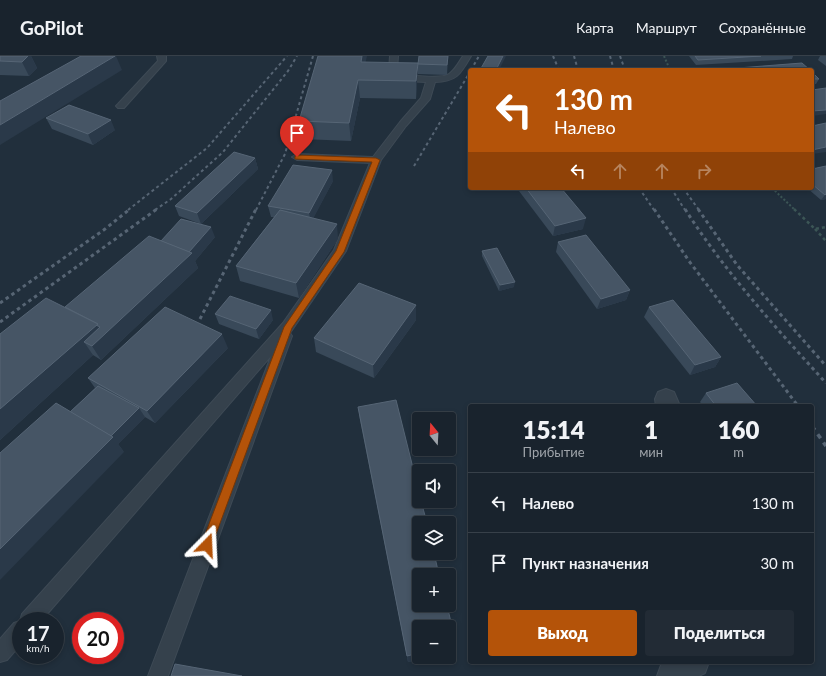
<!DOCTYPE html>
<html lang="ru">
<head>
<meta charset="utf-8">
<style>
	:root { --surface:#19232d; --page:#222b35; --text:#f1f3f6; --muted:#9fa4aa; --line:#374049; --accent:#b45309 }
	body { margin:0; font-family:Lato,sans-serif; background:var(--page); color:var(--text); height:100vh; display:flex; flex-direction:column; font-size:15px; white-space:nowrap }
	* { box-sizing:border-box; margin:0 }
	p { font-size:13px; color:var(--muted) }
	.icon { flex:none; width:22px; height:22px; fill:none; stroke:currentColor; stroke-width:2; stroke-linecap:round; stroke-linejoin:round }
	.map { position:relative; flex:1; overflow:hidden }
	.side { position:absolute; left:468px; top:348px; width:346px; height:260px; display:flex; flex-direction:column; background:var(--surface); border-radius:4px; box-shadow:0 2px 6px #0003,0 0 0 1px var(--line) }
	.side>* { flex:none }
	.top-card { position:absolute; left:468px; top:12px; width:346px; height:122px; border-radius:4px; box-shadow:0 2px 6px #0003,0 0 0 1px var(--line); background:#b45309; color:#fff; overflow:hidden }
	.needle { width:26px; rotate:342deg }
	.buttons { position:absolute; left:412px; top:356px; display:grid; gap:8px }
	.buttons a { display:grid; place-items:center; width:44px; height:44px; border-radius:4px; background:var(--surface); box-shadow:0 2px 6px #0003,0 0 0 1px var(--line); font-size:20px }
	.speed { position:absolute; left:12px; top:556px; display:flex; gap:8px; font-size:20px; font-weight:700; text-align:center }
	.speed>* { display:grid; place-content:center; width:52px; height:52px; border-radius:50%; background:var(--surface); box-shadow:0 2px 6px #0003,0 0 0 1px var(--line); line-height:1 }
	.speed small { font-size:10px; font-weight:400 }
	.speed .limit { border:6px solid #d22; background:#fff; color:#111 }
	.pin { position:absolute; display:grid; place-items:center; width:34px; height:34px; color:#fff; margin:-41px -17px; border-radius:50% 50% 50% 0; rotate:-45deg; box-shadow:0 0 4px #0007 }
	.pin .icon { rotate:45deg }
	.me { position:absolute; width:44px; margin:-22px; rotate:21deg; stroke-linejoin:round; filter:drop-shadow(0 0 3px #0008) }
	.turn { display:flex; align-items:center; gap:14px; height:84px; padding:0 20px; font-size:18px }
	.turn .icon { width:52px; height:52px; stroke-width:2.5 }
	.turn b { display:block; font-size:28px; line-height:34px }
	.lanes { display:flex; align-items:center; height:38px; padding:0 20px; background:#0003; justify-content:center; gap:20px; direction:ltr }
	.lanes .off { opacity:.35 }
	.eta { display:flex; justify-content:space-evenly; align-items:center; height:68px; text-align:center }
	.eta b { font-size:24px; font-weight:800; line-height:28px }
	.button { display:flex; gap:8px; margin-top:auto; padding:8px 20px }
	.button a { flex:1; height:46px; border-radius:4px; background:var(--accent); color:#fff; font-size:16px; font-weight:800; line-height:46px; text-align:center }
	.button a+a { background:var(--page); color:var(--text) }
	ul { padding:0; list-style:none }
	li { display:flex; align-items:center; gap:12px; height:60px; padding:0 20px; border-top:1px solid var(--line) }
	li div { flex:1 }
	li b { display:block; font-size:15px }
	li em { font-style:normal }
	header { display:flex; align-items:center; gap:24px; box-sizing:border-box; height:56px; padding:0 20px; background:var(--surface); border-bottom:1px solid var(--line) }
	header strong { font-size:19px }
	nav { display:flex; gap:22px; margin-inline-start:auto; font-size:14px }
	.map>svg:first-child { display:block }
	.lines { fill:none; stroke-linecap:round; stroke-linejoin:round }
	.lane-casing { stroke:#3e4a55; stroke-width:2 }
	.street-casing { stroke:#3e4a55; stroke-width:2 }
	.path-far1 { stroke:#3c5656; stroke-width:2; stroke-dasharray:2 2; stroke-linecap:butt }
	.path { stroke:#3c5656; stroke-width:2.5; stroke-dasharray:3 3; stroke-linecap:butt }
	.lane { fill:#35414c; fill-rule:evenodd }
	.street { fill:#35414c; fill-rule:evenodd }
	.rail-far2 { stroke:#576574; stroke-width:2; stroke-dasharray:3 3; stroke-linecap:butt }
	.rail-far1 { stroke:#576574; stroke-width:3; stroke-dasharray:3.5 3.5; stroke-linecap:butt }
	.rail { stroke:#576574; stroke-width:3.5; stroke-dasharray:5 5; stroke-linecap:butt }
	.wall { fill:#394959 }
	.shaded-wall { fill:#2a3949 }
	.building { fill:#465565; stroke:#566575 }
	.route { fill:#b45309; stroke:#753606 }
</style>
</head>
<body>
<header>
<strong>GoPilot</strong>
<nav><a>Карта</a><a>Маршрут</a><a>Сохранённые</a></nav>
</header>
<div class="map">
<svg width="826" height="620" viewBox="0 0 826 620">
	<rect width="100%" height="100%" fill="#212f3c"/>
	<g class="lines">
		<g class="lane-casing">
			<g id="lane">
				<polygon points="157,0 166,0 166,5 124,52 118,52 116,50 118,48 158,5"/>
				<path d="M390 0H398L397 14 399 17C408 20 442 23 449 18 455 14 459 6 463 0H471C461 17 457 26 435 26L430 43 406 70 381 104 346 195 290 277 292 280 168 620H148L271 300 41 565H21V588L7 604 0 606V583L14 567 20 565 22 558 283 267 334 194 370 107 297 104 292 101 297 98 373 101 400 66 421 42 426 26 404 25 392 21 389 14Z"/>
			</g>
		</g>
		<g class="street-casing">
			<g id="street">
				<polygon points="666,333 674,336 680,350 656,350 655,343 658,336"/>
				<polygon points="666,606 709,606 705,617 699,620 657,620 661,609"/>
			</g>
		</g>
		<g class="path-far1">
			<polyline points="664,0 670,14"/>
			<polyline points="772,132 795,154"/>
		</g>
		<g class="path">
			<polyline points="794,153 815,173 826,171"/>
			<polyline points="815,173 826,185"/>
		</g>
		<use href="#lane" class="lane"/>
		<use href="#street" class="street"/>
		<g class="rail-far2">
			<polyline points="553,0 559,14"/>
			<polyline points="574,0 578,14"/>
			<polyline points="610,0 614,14"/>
			<polyline points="620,0 625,14"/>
			<polyline points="471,14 479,0"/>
			<polyline points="414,110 470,16"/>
			<polyline points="639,132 654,154"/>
			<polyline points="671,132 685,154"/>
			<polyline points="683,132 699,154"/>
			<polyline points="128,154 207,92 287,0"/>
			<polyline points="155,154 171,143 223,96 288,15 297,0"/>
			<polyline points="256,154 285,98 313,0"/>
		</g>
		<g class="rail-far1">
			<polyline points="654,153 689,205 798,350"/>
			<path d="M685 153C725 216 776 272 826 327"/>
			<polyline points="698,153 737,209 826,310"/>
			<polyline points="0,247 105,173 130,153"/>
			<polyline points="200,263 256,153"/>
			<polyline points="0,266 157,153"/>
		</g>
		<polyline class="rail" points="812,370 826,390"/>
	</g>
	<g class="wall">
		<polygon points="0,0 31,0 37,12 29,20 0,19"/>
		<polygon points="448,0 447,19 418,18 418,8"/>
		<polygon points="689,0 793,0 792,3 696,9"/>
		<polygon points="820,0 826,0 826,10 818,4"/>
		<polygon points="365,6 417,25 416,43 360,42 351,85 302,83 299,65"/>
		<polygon points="812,16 819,23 816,28 812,28"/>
		<polygon points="46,62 115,74 93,89 52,73"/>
		<polygon points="255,102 258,113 201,168 179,160 175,150"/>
		<polygon points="826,110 826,143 821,144 807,132 812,132 812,113"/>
		<polygon points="333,125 313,162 338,183 299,242 240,225 236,210 274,161 271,161 268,150"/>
		<polygon points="520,132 561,132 583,173 553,180 519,135"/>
		<polygon points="215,181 195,205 198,212 101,304 93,299 0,384 0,278 65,251 161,185"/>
		<polygon points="558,186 630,234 626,244 597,253 556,196"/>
		<polygon points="482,195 514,231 499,235 482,200"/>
		<polygon points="416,249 416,264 374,322 316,296 314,282"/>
		<polygon points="649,251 721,301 715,311 690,319 644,261"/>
		<polygon points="215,258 273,264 259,283 219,268"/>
		<polygon points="228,292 155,367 145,361 118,388 124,396 70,356 95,332 88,322"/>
		<polygon points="706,337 757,350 703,350 700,346"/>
		<polygon points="358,351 454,595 419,601 430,601 408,606 360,364"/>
	</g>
	<g class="shaded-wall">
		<polygon points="28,0 31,0 37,12 29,20 22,6"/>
		<polygon points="115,0 116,0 122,14 0,89 0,69"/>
		<polygon points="362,0 367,0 362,23 361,6"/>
		<polygon points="503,0 506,0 499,14 496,14"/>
		<polygon points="418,7 416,43 416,25"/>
		<polygon points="358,24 360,42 351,85 349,67"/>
		<polygon points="826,54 826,58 812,60 812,55"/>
		<polygon points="111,64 115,74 93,89 88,78"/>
		<polygon points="826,91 826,96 812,98 812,94"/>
		<polygon points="255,102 258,113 201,168 197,157"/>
		<polygon points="332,114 333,125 311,167 309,157"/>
		<polygon points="826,138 826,143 821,144 825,139"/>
		<polygon points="586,162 583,173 553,180 555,170"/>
		<polygon points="337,168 338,183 299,242 296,227"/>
		<polygon points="211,171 215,181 195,205 198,212 101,304 92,290 84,286 93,299 0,384 0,353 98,268 187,199"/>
		<polygon points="515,226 514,231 499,235 500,229"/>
		<polygon points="630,234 626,244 597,253 601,243"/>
		<polygon points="416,249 416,264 374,322 373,309"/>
		<polygon points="271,254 273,264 259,283 256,273"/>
		<polygon points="222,278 228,292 155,367 147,355"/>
		<polygon points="721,301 715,311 690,319 695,309"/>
		<polygon points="139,352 145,361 118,388 124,396 0,524 0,493"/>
		<polygon points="456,588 454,595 449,596 449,590"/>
		<polygon points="419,597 419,601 430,601 408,606 407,600"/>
	</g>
	<g class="building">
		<polygon points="0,0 28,0 22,6 0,5"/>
		<polygon points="81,0 115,0 0,69 0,45"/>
		<polygon points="318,0 362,0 361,6 418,7 416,25 358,24 349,67 299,65"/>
		<polygon points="419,0 448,0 447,9 418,8"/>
		<polygon points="488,0 503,0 496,14 480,14"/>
		<polygon points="695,0 761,0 698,4"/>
		<polygon points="802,7 810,14 712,14"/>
		<polygon points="812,16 819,23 812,23"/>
		<polygon points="826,32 826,54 812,55 812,34"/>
		<polygon points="69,49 111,64 88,78 46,62"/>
		<polygon points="826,67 826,91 812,94 812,70"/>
		<polygon points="234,96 255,102 197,157 175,150"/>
		<polygon points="293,109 332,114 309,157 268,150"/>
		<polygon points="826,110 826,138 825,139 812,128 812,113"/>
		<polygon points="526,132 561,132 586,162 555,170"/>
		<polygon points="280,154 337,168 296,227 236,210"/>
		<polygon points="181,163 211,171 189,196 161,185"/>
		<polygon points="586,179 630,234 601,243 558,186"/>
		<polygon points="149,180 192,197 92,290 84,286 100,271 96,269 98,268 65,251"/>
		<polygon points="497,192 515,226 500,229 482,195"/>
		<polygon points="359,227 416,249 373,309 314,282"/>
		<polygon points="230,240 271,254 256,273 215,258"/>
		<polygon points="46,242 98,268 0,353 0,278"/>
		<polygon points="673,244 721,301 695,309 649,251"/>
		<polygon points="165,251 222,278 147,355 88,322"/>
		<polygon points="737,327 757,350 716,350 706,337"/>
		<polygon points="98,330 139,352 111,380 70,356"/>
		<polygon points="396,344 419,436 419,445 421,445 427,467 419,467 419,497 434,497 439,519 419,519 419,549 447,549 456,588 449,590 449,571 419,571 419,597 407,600 358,351"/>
		<polygon points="56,347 113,381 0,493 0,397"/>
		<polygon points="175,608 242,620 171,620"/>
	</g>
	<polygon class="route" points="297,99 376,102 380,104 344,196 292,272 212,489 211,493 207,494 203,493 201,489 284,271 336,195 372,106 295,103 295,100"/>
</svg>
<div class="buttons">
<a><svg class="needle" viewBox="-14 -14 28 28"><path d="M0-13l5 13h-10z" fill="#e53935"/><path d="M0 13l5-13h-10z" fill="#9fa4aa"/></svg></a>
<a><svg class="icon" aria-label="sound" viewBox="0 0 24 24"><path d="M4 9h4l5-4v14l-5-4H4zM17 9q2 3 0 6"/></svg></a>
<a><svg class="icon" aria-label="layers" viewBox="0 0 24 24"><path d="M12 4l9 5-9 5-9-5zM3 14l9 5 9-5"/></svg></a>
<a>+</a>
<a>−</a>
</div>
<div class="speed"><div>17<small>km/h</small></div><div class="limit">20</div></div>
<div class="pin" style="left:297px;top:101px;background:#d93025"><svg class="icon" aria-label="arrive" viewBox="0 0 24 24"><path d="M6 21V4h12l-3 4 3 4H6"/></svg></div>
<svg class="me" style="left:207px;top:489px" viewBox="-20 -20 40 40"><path d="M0-17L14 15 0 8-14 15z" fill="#b45309" stroke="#fff" stroke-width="4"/></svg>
<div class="top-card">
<div class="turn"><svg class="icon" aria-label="left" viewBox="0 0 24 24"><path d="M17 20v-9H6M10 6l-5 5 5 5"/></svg><div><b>130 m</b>Налево</div></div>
<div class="lanes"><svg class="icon" aria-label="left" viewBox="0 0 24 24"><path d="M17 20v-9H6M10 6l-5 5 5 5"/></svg><svg class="icon off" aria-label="ahead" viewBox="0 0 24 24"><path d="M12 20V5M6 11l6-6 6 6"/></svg><svg class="icon off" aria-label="ahead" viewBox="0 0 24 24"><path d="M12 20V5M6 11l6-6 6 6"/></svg><svg class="icon off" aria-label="right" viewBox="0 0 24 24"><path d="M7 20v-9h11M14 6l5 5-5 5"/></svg></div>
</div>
<section class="side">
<div class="eta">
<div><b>15:14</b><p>Прибытие</p></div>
<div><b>1</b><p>мин</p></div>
<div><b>160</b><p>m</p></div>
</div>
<ul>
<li><svg class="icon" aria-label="left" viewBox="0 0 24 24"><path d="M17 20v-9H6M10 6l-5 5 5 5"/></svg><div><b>Налево</b></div><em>130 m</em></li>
<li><svg class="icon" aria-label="arrive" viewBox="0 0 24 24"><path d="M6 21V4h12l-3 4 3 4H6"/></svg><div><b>Пункт назначения</b></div><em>30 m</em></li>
</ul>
<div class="button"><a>Выход</a><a>Поделиться</a></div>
</section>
</div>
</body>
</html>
